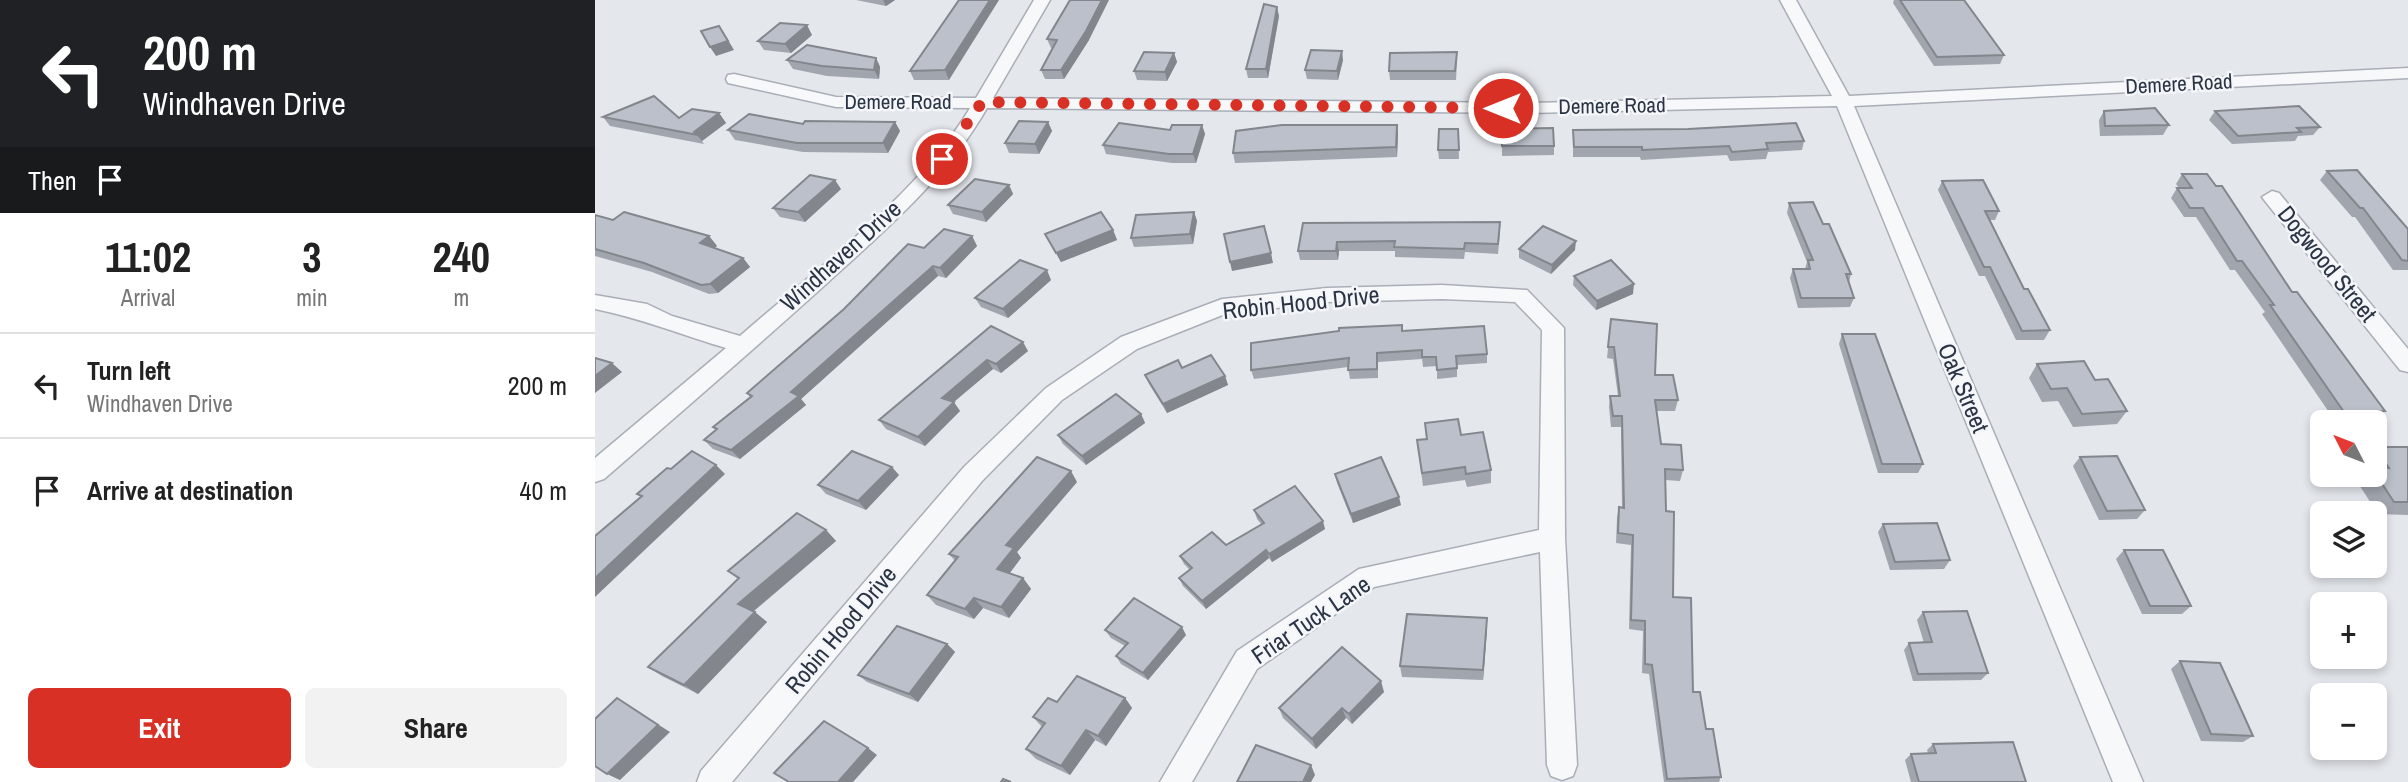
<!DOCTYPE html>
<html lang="en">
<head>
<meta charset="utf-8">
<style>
	:root { --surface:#fff; --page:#f2f2f2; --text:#222; --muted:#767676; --line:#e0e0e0; --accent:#d93025 }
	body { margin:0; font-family:"Archivo Narrow",sans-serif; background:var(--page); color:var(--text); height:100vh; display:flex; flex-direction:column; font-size:26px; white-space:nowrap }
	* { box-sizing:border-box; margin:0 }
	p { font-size:23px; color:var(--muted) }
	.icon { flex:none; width:38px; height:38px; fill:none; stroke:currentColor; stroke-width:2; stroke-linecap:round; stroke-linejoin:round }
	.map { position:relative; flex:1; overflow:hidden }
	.side { display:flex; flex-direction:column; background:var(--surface); width:595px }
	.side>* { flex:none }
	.guide { background:#202124; color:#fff; overflow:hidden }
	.needle { width:46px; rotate:312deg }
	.fabs { position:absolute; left:1715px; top:410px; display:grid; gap:14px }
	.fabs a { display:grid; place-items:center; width:77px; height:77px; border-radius:10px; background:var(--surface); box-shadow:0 4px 10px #0003; font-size:35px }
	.pin { position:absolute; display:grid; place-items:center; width:60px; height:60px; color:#fff; margin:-30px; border:4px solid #fff; border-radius:50%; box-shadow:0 2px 7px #0007 }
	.me { position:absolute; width:77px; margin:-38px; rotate:270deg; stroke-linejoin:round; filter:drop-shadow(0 0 5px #0008) }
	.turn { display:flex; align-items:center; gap:24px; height:147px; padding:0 28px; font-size:32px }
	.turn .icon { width:91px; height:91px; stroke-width:2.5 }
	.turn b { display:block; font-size:49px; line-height:60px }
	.then { display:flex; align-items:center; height:66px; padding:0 28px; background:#0003; gap:14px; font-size:26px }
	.eta { display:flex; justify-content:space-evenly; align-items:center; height:119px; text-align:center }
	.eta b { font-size:42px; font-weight:800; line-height:49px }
	.action { display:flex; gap:14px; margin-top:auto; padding:14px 28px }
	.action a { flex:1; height:80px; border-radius:10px; background:var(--accent); color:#fff; font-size:28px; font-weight:800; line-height:80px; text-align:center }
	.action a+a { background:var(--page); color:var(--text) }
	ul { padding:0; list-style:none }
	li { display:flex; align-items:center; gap:21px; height:105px; padding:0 28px; border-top:2px solid var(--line) }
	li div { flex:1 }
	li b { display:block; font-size:26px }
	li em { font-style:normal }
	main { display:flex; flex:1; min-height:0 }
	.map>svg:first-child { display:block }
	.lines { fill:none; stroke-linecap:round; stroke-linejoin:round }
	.street-casing { stroke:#a9aeb7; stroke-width:3 }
	.street { fill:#f7f8fa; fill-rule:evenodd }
	.wall { fill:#a1a5ae }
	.shaded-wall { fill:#83868d }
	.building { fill:#bbc0ca; stroke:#83868d; stroke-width:2 }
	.route { stroke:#d93025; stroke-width:12; stroke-dasharray:0 21.6 }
	.labels { text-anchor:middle; stroke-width:5; stroke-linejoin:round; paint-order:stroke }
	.far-street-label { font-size:21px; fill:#2b3445; stroke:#f4f6f9 }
	.street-label { font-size:24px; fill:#2b3445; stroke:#f4f6f9 }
</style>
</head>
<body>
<main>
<section class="side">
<div class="guide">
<div class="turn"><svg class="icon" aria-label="left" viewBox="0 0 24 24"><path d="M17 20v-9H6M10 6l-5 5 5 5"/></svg><div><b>200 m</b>Windhaven Drive</div></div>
<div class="then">Then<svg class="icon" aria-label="arrive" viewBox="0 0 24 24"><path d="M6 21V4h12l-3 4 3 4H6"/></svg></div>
</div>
<div class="eta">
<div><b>11:02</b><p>Arrival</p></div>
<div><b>3</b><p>min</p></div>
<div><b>240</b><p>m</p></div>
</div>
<ul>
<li><svg class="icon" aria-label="left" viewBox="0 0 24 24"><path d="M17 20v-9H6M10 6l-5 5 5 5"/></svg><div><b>Turn left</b><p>Windhaven Drive</p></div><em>200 m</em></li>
<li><svg class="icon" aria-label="arrive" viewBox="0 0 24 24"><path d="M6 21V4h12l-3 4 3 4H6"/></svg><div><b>Arrive at destination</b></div><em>40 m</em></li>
</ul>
<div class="action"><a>Exit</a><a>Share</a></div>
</section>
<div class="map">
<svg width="1813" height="782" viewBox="0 0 1813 782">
	<rect width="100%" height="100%" fill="#e4e7ec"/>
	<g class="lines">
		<g class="street-casing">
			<g id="street">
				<path d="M439 0H455L398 98 934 103 1237 96 1185 0H1201L1254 96 1813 68V78L1259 106 1548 782H1518L1242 106 934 113 392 108C352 178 288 232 230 285 157 351 83 415 9 479L0 482V458L131 348C87 335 45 318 0 309V295L52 304 77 316 145 336C220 270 324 194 375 108L241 107 133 83 131 79 133 75 139 74 241 97 381 98Z"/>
				<polygon points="1677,191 1684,193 1813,349 1813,372 1805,370 1670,201 1667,197"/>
				<polygon points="847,285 932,290 969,328 970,538 982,765 978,776 967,780 956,776 952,765 945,552 779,587 662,669 597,782 565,782 642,651 764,569 944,530 947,330 920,302 847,299 732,302 630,314 542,349 467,400 387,481 137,782 102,782 106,771 369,467 451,388 526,337 627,299 732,288"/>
			</g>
		</g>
		<use href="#street" class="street"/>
	</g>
	<g class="wall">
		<polygon points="261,0 300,0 291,6"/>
		<polygon points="364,0 354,80 319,80 315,71"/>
		<polygon points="1299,0 1369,0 1409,55 1405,64 1339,66 1298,3"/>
		<polygon points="684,16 673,78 653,78 651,69"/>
		<polygon points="217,35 196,53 169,50 163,41"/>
		<polygon points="452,39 494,40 469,79 450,79 446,70 457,48 456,48"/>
		<polygon points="579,53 582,62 572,81 542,80 539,71"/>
		<polygon points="281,58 285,67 284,79 232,76 198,69 192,60"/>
		<polygon points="748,60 743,80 712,79 710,70"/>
		<polygon points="862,61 861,80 795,80 794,71"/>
		<polygon points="1509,111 1574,125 1568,135 1505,136 1504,120"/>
		<polygon points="1620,111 1725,127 1718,135 1703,136 1700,141 1637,144 1614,120"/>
		<polygon points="124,113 131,123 107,141 109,144 15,126 8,117 84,118"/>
		<polygon points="300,122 305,131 293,153 208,152 140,140 133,130 208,124"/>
		<polygon points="453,122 457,131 444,154 414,153 410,143"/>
		<polygon points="607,125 610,134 601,163 577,163 511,154 508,145 575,130"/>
		<polygon points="802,125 803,134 802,157 640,163 638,153"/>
		<polygon points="863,129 864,159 844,159 843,150"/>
		<polygon points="907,129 959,146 959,155 907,156"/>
		<polygon points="978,130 1209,141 1207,150 1173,152 1171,159 1135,161 1132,155 1046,160 1045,157 978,157"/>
		<polygon points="1732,171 1813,229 1813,270 1798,270 1760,217 1757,217 1725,180"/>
		<polygon points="1587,174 1697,292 1790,411 1780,420 1740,421 1667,314 1670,312 1640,270 1635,270 1601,217 1589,217 1576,198 1582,188 1584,188 1581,184"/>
		<polygon points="1347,181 1404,211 1400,220 1395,220 1429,289 1455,330 1449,340 1421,340 1390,276 1384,276 1343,190"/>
		<polygon points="414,185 418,194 391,222 358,214 353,205"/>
		<polygon points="246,189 210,222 185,217 178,208"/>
		<polygon points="1194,203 1228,224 1256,274 1254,282 1259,298 1255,307 1203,308 1195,278 1198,269 1210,269 1212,262 1192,213"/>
		<polygon points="599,212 602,221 598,244 539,247 536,238"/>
		<polygon points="0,215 18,220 114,236 122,246 119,248 148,258 155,267 123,293 114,294 57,272 0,256"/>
		<polygon points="708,223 905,232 903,254 870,252 869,259 800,257 800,251 744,251 743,260 705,260 703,251"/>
		<polygon points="518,230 522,240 466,262 450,234"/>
		<polygon points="377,236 382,246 351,278 343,276 206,399 211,405 145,459 118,449 109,440 121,430 118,427 155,397 152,393 329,248"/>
		<polygon points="924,249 980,250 956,274 924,258"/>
		<polygon points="979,276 1038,294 1001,310 978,285"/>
		<polygon points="456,280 413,318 386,307 380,298"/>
		<polygon points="1016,319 1060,375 1083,400 1080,411 1062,411 1066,444 1088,470 1085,481 1070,480 1071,511 1078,597 1098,692 1111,729 1126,777 1124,782 1069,782 1054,674 1047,673 1048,631 1034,629 1036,545 1021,543 1022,518 1024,507 1027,508 1026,427 1016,427 1014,407 1015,396 1023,396 1018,359 1012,358"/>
		<polygon points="807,325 808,331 892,354 892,363 862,365 862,377 842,379 842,366 828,367 827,359 783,362 783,378 755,379 753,367 659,379 656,370"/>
		<polygon points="396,326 433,351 406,373 398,369 358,402 365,411 330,446 291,429 284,420"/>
		<polygon points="1247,334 1328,464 1323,473 1283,473 1244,344"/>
		<polygon points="1442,364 1500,380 1532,411 1522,424 1478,427 1463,401 1447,402 1434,378"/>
		<polygon points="587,368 630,376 633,385 572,413 554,384 550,375"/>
		<polygon points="546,414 550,423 491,465 468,444 463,435"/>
		<polygon points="830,423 866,435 896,470 896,483 872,487 870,480 828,486 822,440 831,439"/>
		<polygon points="1780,447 1813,447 1813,515 1783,514 1761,480 1768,474 1780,474"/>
		<polygon points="1485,457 1550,510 1542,519 1504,520 1478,466"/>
		<polygon points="740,474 806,505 758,523 742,483"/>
		<polygon points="304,475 271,510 231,494 223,485"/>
		<polygon points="482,482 422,552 426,558 415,573 428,578 436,589 414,618 388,608 379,619 341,605 332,595 360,561 354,554"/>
		<polygon points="659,510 730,529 677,562 674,558 611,609 588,586 584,578 595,570 589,564 585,556 631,545 666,524 662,519"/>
		<polygon points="1288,524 1355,560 1349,569 1295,570 1283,532"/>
		<polygon points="231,530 241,541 158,612 172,622 103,694 67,676 53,667 143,579 133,571"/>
		<polygon points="1529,550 1596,606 1587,614 1547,614 1521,559"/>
		<polygon points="1328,612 1393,673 1386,680 1318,681 1309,650 1314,643 1329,643 1322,620"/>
		<polygon points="892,618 892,629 888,680 807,677 805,666"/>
		<polygon points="510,630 591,635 553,680 526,664 521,656 530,646 516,638"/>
		<polygon points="352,644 360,652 323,702 272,682 263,675"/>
		<polygon points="1585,661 1658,736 1648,742 1606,741 1576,669"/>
		<polygon points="789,692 757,724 751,718 721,749 688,718 684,708"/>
		<polygon points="530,698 537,708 511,746 500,740 475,775 441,759 431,749 447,727 438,717 462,702"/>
		<polygon points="1338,744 1431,782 1316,782 1310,760 1316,754 1333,753 1332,750"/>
	</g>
	<g class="shaded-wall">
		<polygon points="288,0 300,0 291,6"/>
		<polygon points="395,0 404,0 354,80 350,70"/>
		<polygon points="507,0 514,0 494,40 469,79 466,70"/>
		<polygon points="682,7 684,16 673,78 671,69"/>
		<polygon points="212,25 217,35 196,53 190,44"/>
		<polygon points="130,35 139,50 121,56 115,47"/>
		<polygon points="747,51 748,60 743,80 742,71"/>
		<polygon points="579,53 582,62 572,81 570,72"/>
		<polygon points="281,58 285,67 284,79 279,70"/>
		<polygon points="124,113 131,123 107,141 99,132"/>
		<polygon points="300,122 305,131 293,153 288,143"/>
		<polygon points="453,122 457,131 444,154 440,144"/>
		<polygon points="607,125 610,134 601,163 598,154"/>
		<polygon points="802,125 803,134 802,157 801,147"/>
		<polygon points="240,180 246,189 210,222 203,212"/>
		<polygon points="414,185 418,194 391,222 387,212"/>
		<polygon points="599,212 602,221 598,244 595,234"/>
		<polygon points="518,230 522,240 466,262 461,253"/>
		<polygon points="114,236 122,246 113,253 105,243"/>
		<polygon points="377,236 382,246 351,278 345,268"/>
		<polygon points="981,241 980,250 956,274 957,265"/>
		<polygon points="742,242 744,251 743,260 741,251"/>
		<polygon points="676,253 678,263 637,271 635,262"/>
		<polygon points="148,258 155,267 123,293 115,284"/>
		<polygon points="338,266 343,276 206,399 211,405 145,459 136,450 196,392"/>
		<polygon points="452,270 456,280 413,318 408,309"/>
		<polygon points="1039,284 1038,294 1001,310 1002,301"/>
		<polygon points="428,342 433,351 406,373 401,364"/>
		<polygon points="392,360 398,369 353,407 347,398"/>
		<polygon points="17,363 27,372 0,393 0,376"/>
		<polygon points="630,376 633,385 572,413 568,404"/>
		<polygon points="359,402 365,411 330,446 323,437"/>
		<polygon points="546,414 550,423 491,465 487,456"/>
		<polygon points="121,465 130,474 0,597 0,578"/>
		<polygon points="297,467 304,475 271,510 263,501"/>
		<polygon points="476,471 482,482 422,552 426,558 410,579 402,569 411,545"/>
		<polygon points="804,497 806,505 758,523 756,514"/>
		<polygon points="728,521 730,529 677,562 674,554"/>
		<polygon points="231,530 241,541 155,614 143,604"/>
		<polygon points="671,550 674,558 611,609 607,601"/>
		<polygon points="428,578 436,589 414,618 406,607"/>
		<polygon points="379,598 388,608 379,619 370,609"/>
		<polygon points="160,612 172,622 103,694 89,685"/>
		<polygon points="892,618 892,629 888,680 888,670"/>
		<polygon points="587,627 591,635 553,680 548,673"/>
		<polygon points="352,644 360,652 323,702 314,694"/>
		<polygon points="786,681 789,692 757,724 754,714"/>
		<polygon points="530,698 537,708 511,746 503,736"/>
		<polygon points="34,706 75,732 25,780 12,774"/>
		<polygon points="747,708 751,718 721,749 717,739"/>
		<polygon points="491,730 500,740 475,775 466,766"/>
		<polygon points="273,748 282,755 258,782 243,782"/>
		<polygon points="716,765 720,775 716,782 708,782"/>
	</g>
	<g class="building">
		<polygon points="364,0 395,0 350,70 315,71"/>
		<polygon points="475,0 507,0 491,31 466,70 446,70 462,40 452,39"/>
		<polygon points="1305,0 1369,0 1409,55 1342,57"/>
		<polygon points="669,4 682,7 671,69 651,69"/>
		<polygon points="185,23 212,25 190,44 163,41"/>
		<polygon points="124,26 133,41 115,47 106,31"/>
		<polygon points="212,45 281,58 279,70 227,66 192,60"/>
		<polygon points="716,50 747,51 742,71 710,70"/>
		<polygon points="549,52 579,53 570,72 539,71"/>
		<polygon points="862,52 860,71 794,71 795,53"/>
		<polygon points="59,96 84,118 97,109 124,113 99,132 103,135 8,117"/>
		<polygon points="1704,106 1725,127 1702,128 1706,132 1643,136 1620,111"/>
		<polygon points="1560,108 1574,125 1510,126 1509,111"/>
		<polygon points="154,114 208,124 210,121 300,122 288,143 202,143 133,130"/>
		<polygon points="424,121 453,122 440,144 410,143"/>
		<polygon points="524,123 575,130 577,125 607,125 598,154 574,154 508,145"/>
		<polygon points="1201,123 1209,141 1171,143 1173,149 1137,152 1134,146 1047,150 1047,147 979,147 978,130 1093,129"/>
		<polygon points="687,125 802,125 801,147 638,153 641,131"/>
		<polygon points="958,128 959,146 907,146 907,129"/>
		<polygon points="844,129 863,129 864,150 843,150"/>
		<polygon points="1762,170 1813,229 1813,261 1807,260 1768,208 1765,208 1732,171"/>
		<polygon points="1587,174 1612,174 1621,186 1627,186 1697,292 1702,292 1790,411 1749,412 1675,305 1679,305 1647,261 1642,261 1608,208 1595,208 1582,188 1597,188"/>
		<polygon points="215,175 240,180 203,212 178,208"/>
		<polygon points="380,179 414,185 387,212 353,205"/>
		<polygon points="1388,180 1404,211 1390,211 1429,289 1433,289 1455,330 1427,331 1395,267 1389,267 1347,181"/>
		<polygon points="1218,202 1228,224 1234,224 1256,274 1251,274 1259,298 1206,298 1198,269 1215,269 1213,260 1218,260 1194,203"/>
		<polygon points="29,212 114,236 105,243 148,258 115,284 106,285 49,263 0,249 0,215 18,220"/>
		<polygon points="506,212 518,230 461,253 450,234"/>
		<polygon points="599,212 595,234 536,238 541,215"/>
		<polygon points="905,222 903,244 870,243 869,249 799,247 800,241 742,242 741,251 703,251 708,223"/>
		<polygon points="669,226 676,253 635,262 629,234"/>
		<polygon points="948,226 981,241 957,265 924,249"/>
		<polygon points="349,229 377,236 345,268 338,266 196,392 204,396 136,450 109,440 122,429 118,427 157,396 152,393 249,309 313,244 329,248"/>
		<polygon points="425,260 452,270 408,309 380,298"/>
		<polygon points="1016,260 1039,284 1002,301 979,276"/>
		<polygon points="1016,319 1062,324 1060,375 1078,375 1083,400 1060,400 1066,444 1086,445 1088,470 1070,469 1071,511 1079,512 1078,597 1096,598 1098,692 1105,692 1111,729 1118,729 1126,777 1072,779 1057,665 1050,664 1050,621 1036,620 1038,535 1023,533 1024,507 1029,508 1027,416 1018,416 1015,396 1025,396 1019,347 1013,347"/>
		<polygon points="807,325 807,331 889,326 892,354 861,356 862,368 842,370 841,357 827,357 827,350 782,353 782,369 753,370 754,358 656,370 656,343 744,331 744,328"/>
		<polygon points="396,326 428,342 401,364 392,360 347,398 359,402 323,437 284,420"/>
		<polygon points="1247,334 1280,334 1328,464 1287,464"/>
		<polygon points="616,355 630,376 568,404 550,375 583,360 587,368"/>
		<polygon points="0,358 17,363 0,376"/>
		<polygon points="1489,361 1500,380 1513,379 1532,411 1487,414 1472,388 1456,389 1442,364"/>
		<polygon points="521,394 546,414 487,456 463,435"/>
		<polygon points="863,419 866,435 888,432 896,470 871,474 870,467 827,473 822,440 832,439 830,423"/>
		<polygon points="1780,447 1813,447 1813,502 1799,502 1780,473 1780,467 1794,468"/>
		<polygon points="97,451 121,465 0,578 0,536 47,496 42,494 72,468 76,469"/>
		<polygon points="257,451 297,467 263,501 223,485"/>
		<polygon points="1522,456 1550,510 1512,511 1485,457"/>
		<polygon points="442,457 476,471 411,545 419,548 402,569 428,578 406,607 379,598 370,609 332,595 363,557 354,554"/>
		<polygon points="786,457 804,497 756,514 740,474"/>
		<polygon points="700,486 728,521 674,554 671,550 607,601 584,578 597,568 585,556 617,532 631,545 669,523 659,510"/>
		<polygon points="202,513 231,530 143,604 160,612 89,685 53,667 144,578 133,571"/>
		<polygon points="1342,523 1355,560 1300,562 1288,524"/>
		<polygon points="1529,550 1568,550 1596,606 1555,606"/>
		<polygon points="539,598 587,627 548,673 521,656 533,643 510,630"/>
		<polygon points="1372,611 1393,673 1323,674 1314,643 1337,642 1328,612"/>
		<polygon points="812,614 892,618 888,670 805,666"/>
		<polygon points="302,626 352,644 314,694 263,675"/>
		<polygon points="747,647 786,681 754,714 747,708 717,739 684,708"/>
		<polygon points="1585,661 1625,663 1658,736 1616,734"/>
		<polygon points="482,676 530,698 503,736 491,730 466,766 431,749 450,723 438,717 453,698 462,702"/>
		<polygon points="22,698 63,725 12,774 0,766 0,719"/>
		<polygon points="229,721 273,748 243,782 194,782 179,773"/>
		<polygon points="1418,742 1431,782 1324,782 1316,754 1341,753 1338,744"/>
		<polygon points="661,745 716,765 708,782 642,782"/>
		<polygon points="408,779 416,782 406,782"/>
	</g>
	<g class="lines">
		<polyline class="route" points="347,159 387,102 908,108"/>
	</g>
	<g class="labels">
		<g class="far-street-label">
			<text transform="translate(1584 84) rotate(-3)" y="7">Demere Road</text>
			<text x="303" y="109">Demere Road</text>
			<text transform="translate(1017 106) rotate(-1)" y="7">Demere Road</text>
		</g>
		<g class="street-label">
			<text transform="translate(246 256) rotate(-42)" y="8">Windhaven Drive</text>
			<text transform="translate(1732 264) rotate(51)" y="8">Dogwood Street</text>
			<text transform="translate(706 303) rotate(-6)" y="8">Robin Hood Drive</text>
			<text transform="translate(1368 388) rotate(67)" y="8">Oak Street</text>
			<text transform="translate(716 620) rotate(-34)" y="8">Friar Tuck Lane</text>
			<text transform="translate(246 630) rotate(-50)" y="8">Robin Hood Drive</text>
		</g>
	</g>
</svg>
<div class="fabs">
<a><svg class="needle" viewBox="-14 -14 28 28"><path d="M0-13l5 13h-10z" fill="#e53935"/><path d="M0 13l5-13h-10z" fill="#767676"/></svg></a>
<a><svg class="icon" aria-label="layers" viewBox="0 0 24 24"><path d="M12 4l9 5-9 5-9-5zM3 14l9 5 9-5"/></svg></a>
<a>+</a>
<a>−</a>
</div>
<div class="pin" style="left:347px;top:159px;background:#d93025"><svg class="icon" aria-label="arrive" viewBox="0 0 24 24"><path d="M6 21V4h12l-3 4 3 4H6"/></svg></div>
<svg class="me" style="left:908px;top:108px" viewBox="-20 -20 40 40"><circle r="17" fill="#d93025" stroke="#fff" stroke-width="3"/><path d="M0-11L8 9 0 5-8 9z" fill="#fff"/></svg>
</div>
</main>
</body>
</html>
